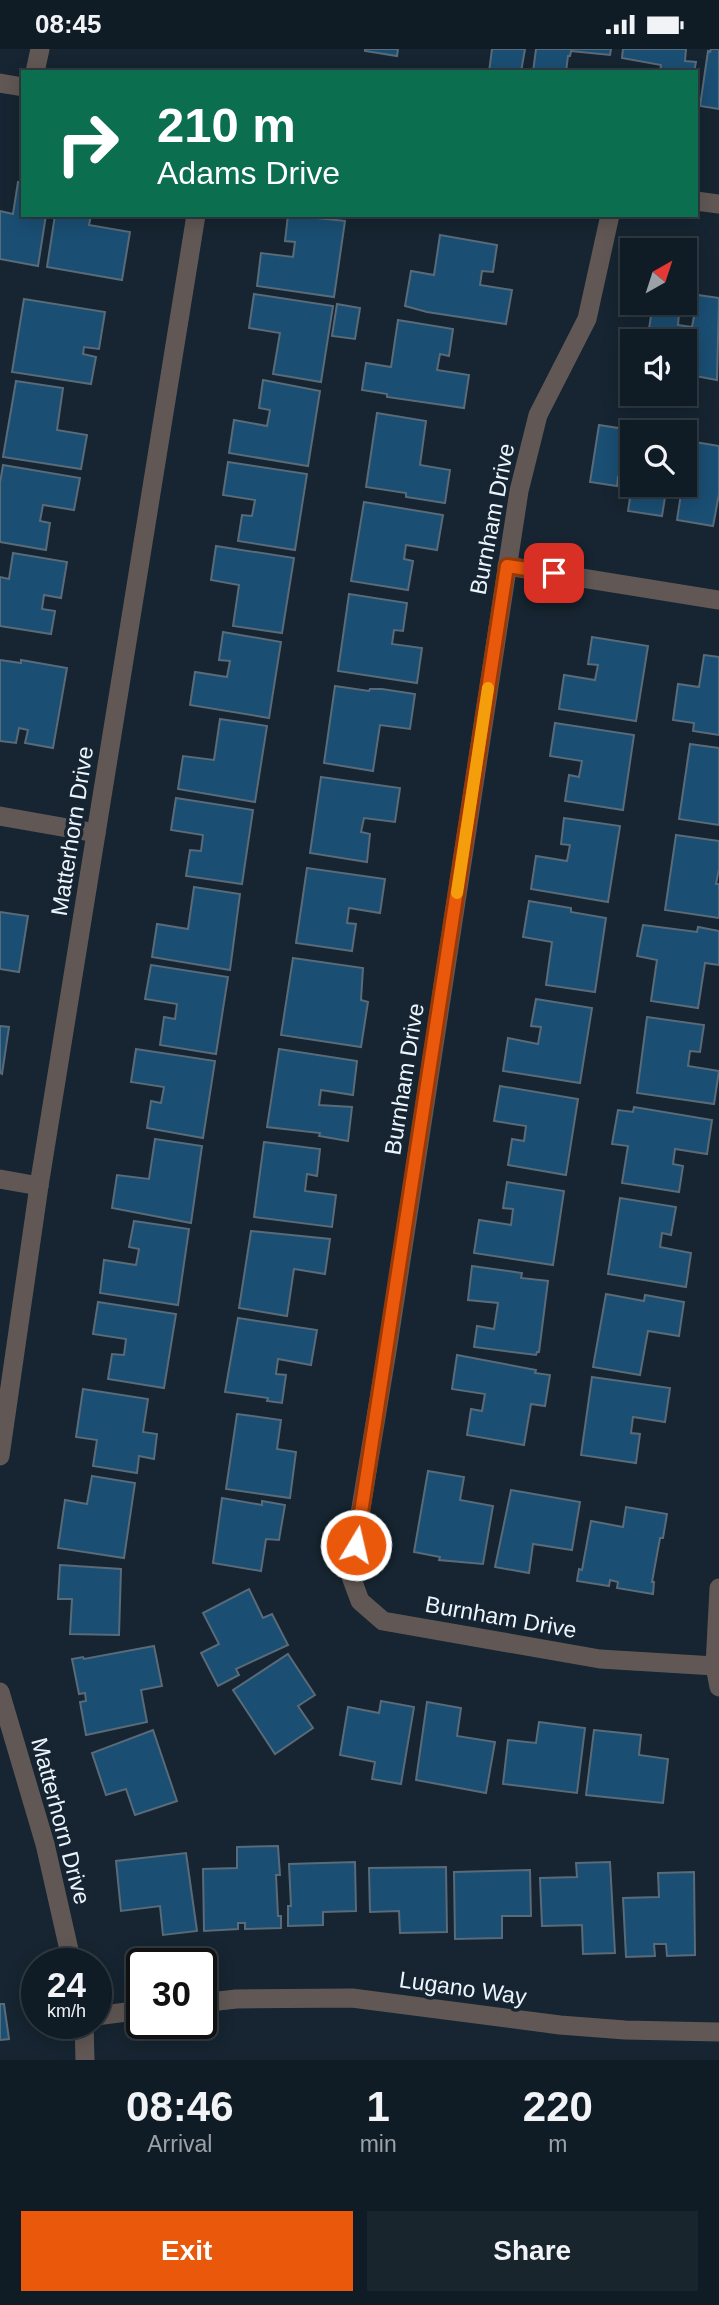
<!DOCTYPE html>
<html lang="en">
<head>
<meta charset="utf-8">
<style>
	:root { --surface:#101c25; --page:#19252d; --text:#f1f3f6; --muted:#9ca1a7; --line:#303a42; --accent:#ea580c }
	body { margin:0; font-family:Arial,sans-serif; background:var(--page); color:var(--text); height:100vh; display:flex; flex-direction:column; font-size:26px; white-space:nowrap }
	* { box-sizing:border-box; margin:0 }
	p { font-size:23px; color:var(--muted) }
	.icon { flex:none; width:38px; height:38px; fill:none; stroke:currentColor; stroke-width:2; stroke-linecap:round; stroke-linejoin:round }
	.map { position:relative; height:2011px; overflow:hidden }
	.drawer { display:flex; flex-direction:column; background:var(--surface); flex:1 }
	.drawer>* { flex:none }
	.top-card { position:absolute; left:21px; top:21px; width:677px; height:147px; border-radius:0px; box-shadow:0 4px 18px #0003,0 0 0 2px var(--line); background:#0b6e4f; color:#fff; overflow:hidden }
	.needle { width:46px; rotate:39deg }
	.controls { position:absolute; left:620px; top:189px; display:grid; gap:14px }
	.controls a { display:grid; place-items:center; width:77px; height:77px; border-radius:0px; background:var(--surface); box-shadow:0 4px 18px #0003,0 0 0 2px var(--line); font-size:35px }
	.speed { position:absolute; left:21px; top:1899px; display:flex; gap:14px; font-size:35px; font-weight:700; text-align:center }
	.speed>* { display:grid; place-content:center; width:91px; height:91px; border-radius:50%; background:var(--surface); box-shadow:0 4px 18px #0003,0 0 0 2px var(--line); line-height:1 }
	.speed small { font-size:18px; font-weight:400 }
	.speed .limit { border:4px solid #111; border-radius:10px; background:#fff; color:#111 }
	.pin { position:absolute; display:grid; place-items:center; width:60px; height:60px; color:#fff; margin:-30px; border-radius:14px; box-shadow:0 4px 10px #0006 }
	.me { position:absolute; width:77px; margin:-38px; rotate:9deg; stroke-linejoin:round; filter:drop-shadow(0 0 5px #0008) }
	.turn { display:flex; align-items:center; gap:24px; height:147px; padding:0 21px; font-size:32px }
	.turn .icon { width:91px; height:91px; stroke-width:2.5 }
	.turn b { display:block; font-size:49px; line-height:60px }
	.eta { display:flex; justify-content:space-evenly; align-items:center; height:119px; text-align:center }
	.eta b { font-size:42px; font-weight:700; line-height:49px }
	.action { display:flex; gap:14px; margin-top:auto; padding:14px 21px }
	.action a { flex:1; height:80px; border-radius:0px; background:var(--accent); color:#fff; font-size:28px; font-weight:700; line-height:80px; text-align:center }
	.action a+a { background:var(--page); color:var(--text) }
	.status { display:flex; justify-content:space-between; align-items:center; height:49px; padding:0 35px; background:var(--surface); direction:ltr }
	.status svg { height:19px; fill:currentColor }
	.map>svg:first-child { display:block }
	.building { fill:#1a4e73; stroke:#596a78; stroke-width:2 }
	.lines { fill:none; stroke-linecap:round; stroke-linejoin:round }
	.minor { stroke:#615855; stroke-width:19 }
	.tertiary { stroke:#615855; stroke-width:19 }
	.route-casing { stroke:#983908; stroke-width:18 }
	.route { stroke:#ea580c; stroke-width:12 }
	.slow { stroke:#f59e0b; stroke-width:12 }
	.labels { text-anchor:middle; stroke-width:7; stroke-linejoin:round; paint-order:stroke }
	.street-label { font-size:23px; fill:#ecf5fd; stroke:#162531 }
</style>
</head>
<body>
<div class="status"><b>08:45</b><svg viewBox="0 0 49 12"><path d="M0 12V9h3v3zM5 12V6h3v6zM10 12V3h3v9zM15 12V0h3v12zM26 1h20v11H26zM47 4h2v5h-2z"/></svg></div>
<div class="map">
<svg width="719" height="2011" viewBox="0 0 719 2011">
	<rect width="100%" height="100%" fill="#162531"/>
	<g class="building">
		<polygon points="365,0 398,0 397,7 365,2"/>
		<polygon points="492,0 525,0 521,23 489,23"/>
		<polygon points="536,0 611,0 610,6 571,2 570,7 568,7 566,23 533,23"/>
		<polygon points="623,0 686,0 685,12 696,13 694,23 660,23 661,16 622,9"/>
		<polygon points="711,0 719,0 719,60 700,57 708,2 710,3"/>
		<polygon points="18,133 23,134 23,166 46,166 38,217 0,210 0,162 13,165"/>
		<polygon points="55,166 91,166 89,176 130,183 122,231 47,218"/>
		<polygon points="288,166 345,172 334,248 257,237 261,204 293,208 295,193 285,192"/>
		<polygon points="440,186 497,196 493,223 482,222 480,236 512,241 506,275 427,263 405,257 411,222 434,226"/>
		<polygon points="254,245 333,257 321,333 273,325 280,284 249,279"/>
		<polygon points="698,246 719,249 717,331 684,325 684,292 647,292 652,261 679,265 678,276 692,278"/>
		<polygon points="24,250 105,263 99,300 84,298 83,305 96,308 91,335 12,323"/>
		<polygon points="337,255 360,259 355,290 332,287"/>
		<polygon points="398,271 453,280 449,307 440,305 437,321 469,326 464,359 387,348 387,345 362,341 366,314 391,318"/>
		<polygon points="263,331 320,342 308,417 229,404 234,371 267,377 270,361 259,359"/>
		<polygon points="16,332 63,339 57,381 87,386 81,420 3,408"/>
		<polygon points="377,364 426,372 420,416 450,421 445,454 406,448 406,444 366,438"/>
		<polygon points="599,376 644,383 632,383 632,429 618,428 617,437 590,433"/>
		<polygon points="689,392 719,397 719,445 713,477 677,471"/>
		<polygon points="228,413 307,425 295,501 238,492 242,466 252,467 255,451 223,446"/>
		<polygon points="3,416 80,429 74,461 43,456 40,472 50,474 46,501 0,493 0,434"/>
		<polygon points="632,436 667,436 662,467 628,462"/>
		<polygon points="364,453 443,466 437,501 406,496 404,510 413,512 408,541 351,532"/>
		<polygon points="216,497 294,509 282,584 233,577 239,536 211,531"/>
		<polygon points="13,504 67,513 61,549 44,546 42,560 55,562 51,585 0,577 0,528 9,530"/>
		<polygon points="349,545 407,554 403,582 394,581 392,595 422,599 417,634 338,622"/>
		<polygon points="223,583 281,593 269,669 190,656 195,623 227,628 230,612 219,611"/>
		<polygon points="592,588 648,597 636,672 559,660 564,626 595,631 598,616 588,615"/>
		<polygon points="704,606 719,608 719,686 693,682 694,674 673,671 678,635 699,638"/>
		<polygon points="0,611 21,614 21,611 67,619 53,699 25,694 28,681 19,679 16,694 0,692"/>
		<polygon points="335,637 369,642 370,640 382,640 415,645 410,680 380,676 373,722 324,714"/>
		<polygon points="220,670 267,677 255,753 178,740 183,707 214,711"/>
		<polygon points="555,674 634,686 623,761 565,752 569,726 579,728 582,712 550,707"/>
		<polygon points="690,695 719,699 719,776 679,770"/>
		<polygon points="321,728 400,739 395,773 364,769 361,783 370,785 367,813 310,804"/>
		<polygon points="176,749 253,761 242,835 186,827 190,801 201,802 203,786 171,781"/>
		<polygon points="564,769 620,777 608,853 531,840 536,807 567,812 570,796 561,795"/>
		<polygon points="676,786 719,792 719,820 716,835 719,835 719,869 665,861"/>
		<polygon points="307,819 385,830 380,864 349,859 347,874 356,875 352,902 296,894"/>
		<polygon points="194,838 240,845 230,921 152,908 157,875 188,880"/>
		<polygon points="529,852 571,859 571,863 606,869 595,943 546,936 552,893 523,888"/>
		<polygon points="0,863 28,867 19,923 0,920"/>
		<polygon points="643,876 697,883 698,878 719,882 719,916 705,914 698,959 651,952 657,911 637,907"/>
		<polygon points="293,909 363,919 361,951 368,953 361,998 281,986"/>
		<polygon points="151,916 228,928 216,1005 160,996 164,968 175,970 177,955 145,950"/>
		<polygon points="536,950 592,959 580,1034 503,1022 508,989 538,995 541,978 531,977"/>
		<polygon points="647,968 704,976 700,1003 690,1002 688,1017 719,1022 714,1055 637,1044"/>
		<polygon points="0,977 9,978 2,1025 0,1024"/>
		<polygon points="136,1000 215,1012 203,1089 147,1079 151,1052 161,1054 164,1038 131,1033"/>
		<polygon points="279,1000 357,1012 353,1046 321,1041 319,1056 352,1058 348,1092 319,1087 320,1084 267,1078"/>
		<polygon points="500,1037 578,1050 566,1126 508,1116 512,1090 524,1092 526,1077 494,1072"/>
		<polygon points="634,1058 712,1071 707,1105 675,1100 673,1115 683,1117 679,1143 622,1134 628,1097 612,1095 618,1061 633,1063"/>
		<polygon points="155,1090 202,1097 191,1174 112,1159 117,1126 149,1130"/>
		<polygon points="264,1093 320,1100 317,1127 307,1125 305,1142 336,1146 332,1178 254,1168"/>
		<polygon points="507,1133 564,1142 553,1216 474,1204 479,1171 511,1176 513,1160 503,1159"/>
		<polygon points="620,1149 676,1158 671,1186 662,1184 660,1198 691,1204 686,1238 608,1225"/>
		<polygon points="134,1172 189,1180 178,1256 100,1244 104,1211 136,1216 139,1200 129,1198"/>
		<polygon points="251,1182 330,1190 325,1225 294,1220 287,1267 239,1259"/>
		<polygon points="472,1217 522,1224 521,1229 548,1232 539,1303 537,1303 536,1306 474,1298 477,1277 494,1280 498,1254 468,1251"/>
		<polygon points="606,1245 644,1252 645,1246 684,1253 679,1287 648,1282 640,1326 593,1318"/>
		<polygon points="98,1253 176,1265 164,1339 108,1330 112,1305 124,1306 126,1290 93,1285"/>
		<polygon points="238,1269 317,1281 311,1316 278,1310 276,1325 286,1326 282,1354 267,1352 268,1349 225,1343"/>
		<polygon points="457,1306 536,1321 535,1324 550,1326 545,1357 531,1355 524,1396 467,1386 471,1360 482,1362 485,1345 452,1340"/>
		<polygon points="592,1328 670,1339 665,1373 633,1368 631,1384 640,1385 636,1414 581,1406"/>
		<polygon points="83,1340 148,1350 143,1383 157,1385 154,1410 139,1407 137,1424 93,1417 97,1391 76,1388"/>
		<polygon points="237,1365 281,1371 277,1400 296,1403 290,1449 226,1440"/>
		<polygon points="428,1422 464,1428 460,1451 493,1457 483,1515 439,1511 440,1508 414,1503"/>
		<polygon points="92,1427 135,1434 124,1509 58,1499 65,1451 87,1455"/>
		<polygon points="511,1441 580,1453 572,1501 533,1495 529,1524 495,1518"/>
		<polygon points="222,1449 262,1456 262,1452 285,1456 279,1491 266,1490 261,1522 213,1514"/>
		<polygon points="626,1458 667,1465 663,1489 660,1489 652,1533 654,1533 653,1545 617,1539 618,1533 610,1531 609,1537 577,1532 579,1520 582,1521 591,1472 623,1478"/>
		<polygon points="60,1516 121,1520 119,1586 70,1585 72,1550 58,1550"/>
		<polygon points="249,1540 263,1569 272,1565 288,1596 236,1620 239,1626 218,1637 201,1604 219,1595 203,1564"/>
		<polygon points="154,1597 162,1637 141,1641 147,1673 86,1686 80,1653 86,1652 85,1644 79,1645 72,1610 83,1608 84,1610"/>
		<polygon points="288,1605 315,1646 298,1657 313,1679 275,1705 233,1641"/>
		<polygon points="381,1652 414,1658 401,1735 372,1730 375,1713 340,1706 348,1658 379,1664"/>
		<polygon points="427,1653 461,1659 457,1687 495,1693 486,1744 416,1731"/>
		<polygon points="539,1673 585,1679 577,1744 503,1735 508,1691 536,1694"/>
		<polygon points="153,1681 177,1752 135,1766 126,1740 106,1746 92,1704"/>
		<polygon points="594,1681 641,1686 639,1706 668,1710 663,1754 586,1746"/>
		<polygon points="278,1797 280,1826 276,1826 278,1867 281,1867 281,1879 245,1880 245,1874 238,1874 238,1880 204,1882 203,1820 237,1819 237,1798"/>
		<polygon points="186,1804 197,1882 163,1886 160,1857 121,1862 116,1812"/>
		<polygon points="355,1813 356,1862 323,1863 323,1876 288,1877 288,1857 291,1857 289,1815"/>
		<polygon points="610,1813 615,1904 583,1905 582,1876 542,1877 540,1829 577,1828 576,1814"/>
		<polygon points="446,1818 447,1883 400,1884 399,1862 370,1863 369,1819"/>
		<polygon points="530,1821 531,1867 502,1867 502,1889 455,1890 454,1823"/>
		<polygon points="694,1823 695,1906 667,1907 666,1895 654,1895 655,1907 626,1908 623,1849 659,1848 658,1824"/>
		<polygon points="0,1955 4,1955 9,1990 0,1991"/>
	</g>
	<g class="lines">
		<g class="minor">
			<polyline points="35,23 40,0"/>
			<polyline points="610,166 587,270 538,366 519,442 388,1296 350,1525 360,1552 383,1572 600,1610 715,1617"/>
			<polyline points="507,517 719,551"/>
			<polyline points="0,767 96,784"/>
			<polyline points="0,1130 39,1137"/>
			<polyline points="0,1407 39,1137 196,166"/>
			<polyline points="719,1539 715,1617 719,1638"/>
			<polyline points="0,1643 45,1795 72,1914"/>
			<polyline points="201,1954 236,1950 352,1949 560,1976 625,1981 719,1983"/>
			<polyline points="96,1967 142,1961"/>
			<polyline points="84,1974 85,2011"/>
		</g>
		<g class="tertiary">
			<polyline points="0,34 23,38"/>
			<polyline points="696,152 719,155"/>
		</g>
	</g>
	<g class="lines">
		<g class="route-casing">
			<polyline id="route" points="356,1496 507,517 554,524"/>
		</g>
		<use href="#route" class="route"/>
		<polyline class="slow" points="457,844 488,639"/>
	</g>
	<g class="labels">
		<g class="street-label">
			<text transform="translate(492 470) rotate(-79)" y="8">Burnham Drive</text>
			<text transform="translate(72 782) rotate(-81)" y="8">Matterhorn Drive</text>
			<text transform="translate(404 1030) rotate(-81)" y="8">Burnham Drive</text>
			<text transform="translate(501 1568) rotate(10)" y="8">Burnham Drive</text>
			<text transform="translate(61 1772) rotate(75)" y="8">Matterhorn Drive</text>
			<text transform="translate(463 1939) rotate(8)" y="8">Lugano Way</text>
		</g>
	</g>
</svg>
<div class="controls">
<a><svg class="needle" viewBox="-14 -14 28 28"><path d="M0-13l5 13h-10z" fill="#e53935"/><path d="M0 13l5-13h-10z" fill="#9ca1a7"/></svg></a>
<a><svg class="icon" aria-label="sound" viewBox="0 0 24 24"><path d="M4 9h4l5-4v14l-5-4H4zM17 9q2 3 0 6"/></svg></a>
<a><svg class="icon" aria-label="search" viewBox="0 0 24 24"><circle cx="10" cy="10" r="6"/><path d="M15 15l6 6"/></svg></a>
</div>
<div class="speed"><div>24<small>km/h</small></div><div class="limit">30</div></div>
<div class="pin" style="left:554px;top:524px;background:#d93025"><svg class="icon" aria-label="arrive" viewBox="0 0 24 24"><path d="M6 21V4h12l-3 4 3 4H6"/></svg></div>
<svg class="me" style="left:356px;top:1496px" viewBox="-20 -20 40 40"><circle r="17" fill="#ea580c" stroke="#fff" stroke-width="3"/><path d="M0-11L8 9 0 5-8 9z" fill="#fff"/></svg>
<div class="top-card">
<div class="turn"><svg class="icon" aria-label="right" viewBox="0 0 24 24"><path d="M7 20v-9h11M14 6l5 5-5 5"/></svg><div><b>210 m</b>Adams Drive</div></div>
</div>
</div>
<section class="drawer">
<div class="eta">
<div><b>08:46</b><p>Arrival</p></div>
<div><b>1</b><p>min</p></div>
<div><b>220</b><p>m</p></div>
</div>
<div class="action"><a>Exit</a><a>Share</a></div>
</section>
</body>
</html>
